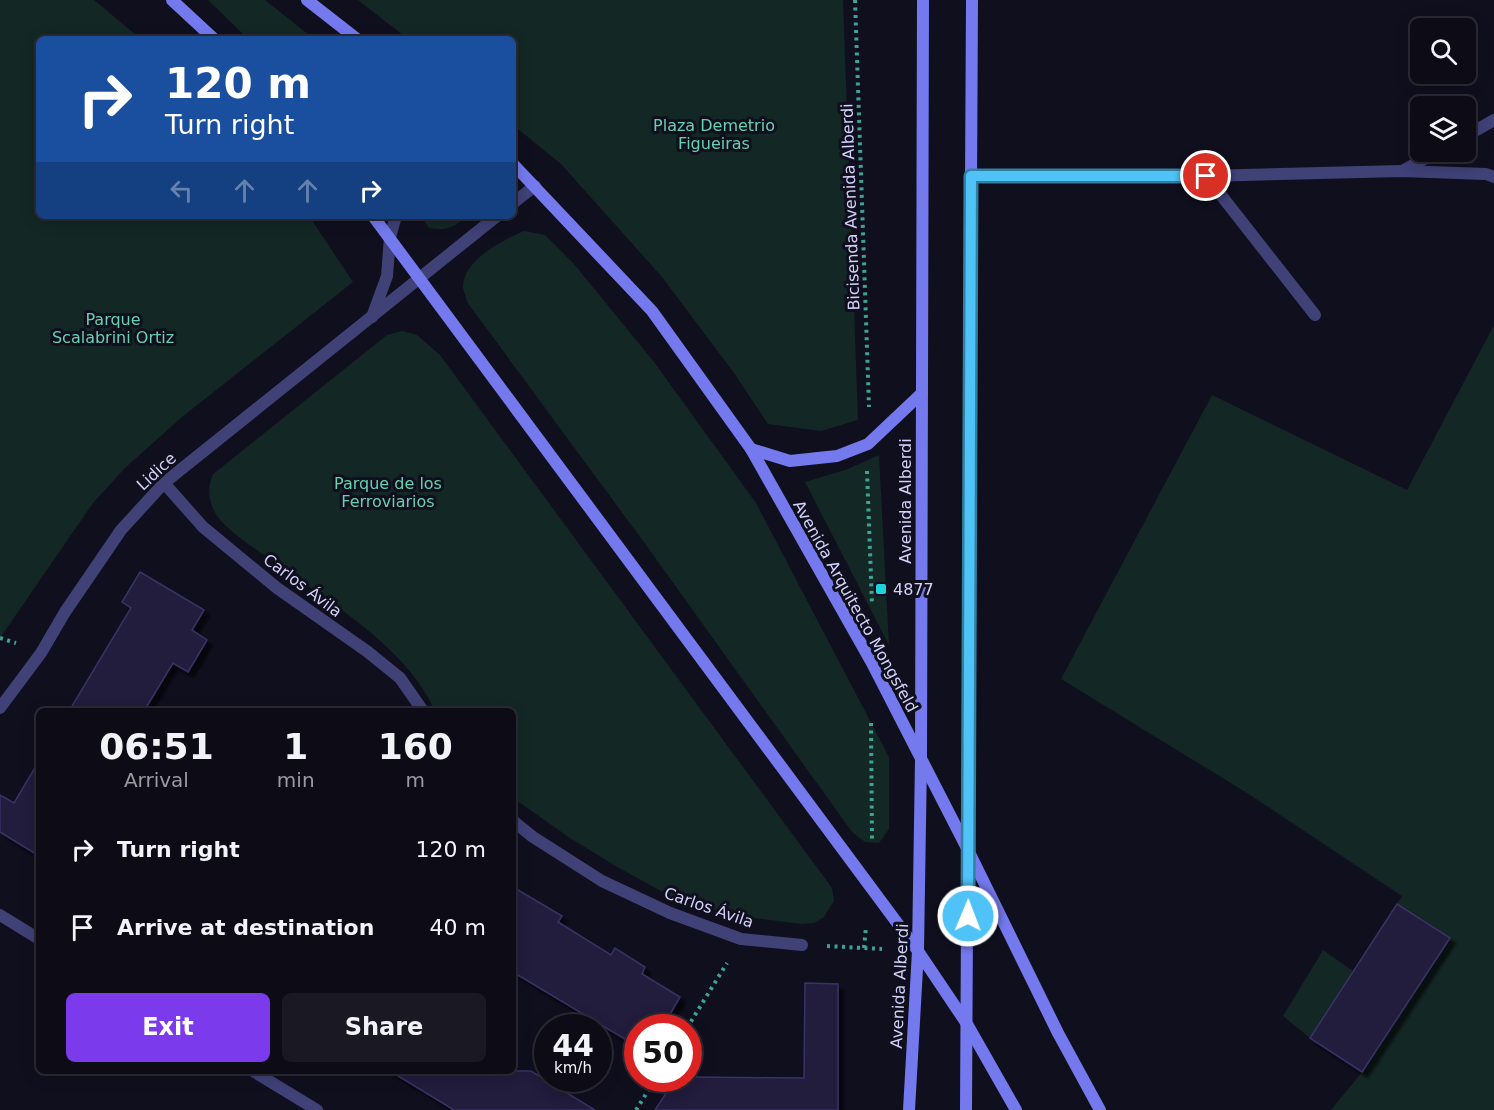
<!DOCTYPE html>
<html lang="en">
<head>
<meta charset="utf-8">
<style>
	:root { --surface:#0c0b16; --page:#1a1923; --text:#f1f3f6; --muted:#9a9ba1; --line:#2c2b35; --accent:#7c3aed }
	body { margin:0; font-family:"DejaVu Sans",sans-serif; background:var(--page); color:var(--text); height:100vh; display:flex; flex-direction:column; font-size:22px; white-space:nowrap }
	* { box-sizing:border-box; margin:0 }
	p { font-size:20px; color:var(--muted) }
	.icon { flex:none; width:33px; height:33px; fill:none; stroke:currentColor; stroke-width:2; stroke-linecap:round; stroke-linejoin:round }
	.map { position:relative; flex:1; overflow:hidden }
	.panel { position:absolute; left:36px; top:708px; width:480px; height:366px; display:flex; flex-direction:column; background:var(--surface); border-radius:9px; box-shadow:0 3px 15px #0003,0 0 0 2px var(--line) }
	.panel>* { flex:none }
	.guide { position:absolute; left:36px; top:36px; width:480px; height:183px; border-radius:9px; box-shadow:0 3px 15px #0003,0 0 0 2px var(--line); background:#1a4fa0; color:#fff; overflow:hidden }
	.buttons { position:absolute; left:1410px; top:18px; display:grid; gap:12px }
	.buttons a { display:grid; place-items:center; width:66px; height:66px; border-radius:9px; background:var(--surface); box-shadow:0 3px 15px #0003,0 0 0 2px var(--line); font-size:30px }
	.speed { position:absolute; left:534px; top:1014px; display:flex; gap:12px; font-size:30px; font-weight:700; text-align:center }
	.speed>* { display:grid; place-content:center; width:78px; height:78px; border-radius:50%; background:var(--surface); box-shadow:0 3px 15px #0003,0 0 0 2px var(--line); line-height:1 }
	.speed small { font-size:15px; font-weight:400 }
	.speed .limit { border:9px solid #d22; background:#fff; color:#111 }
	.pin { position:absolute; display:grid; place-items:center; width:51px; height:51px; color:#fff; margin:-26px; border:3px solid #fff; border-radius:50%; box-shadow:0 2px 6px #0007 }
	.me { position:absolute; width:66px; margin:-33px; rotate:1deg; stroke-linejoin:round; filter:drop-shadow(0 0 4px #0008) }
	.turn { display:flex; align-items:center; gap:21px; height:126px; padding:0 30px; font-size:27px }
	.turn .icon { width:78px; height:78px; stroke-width:2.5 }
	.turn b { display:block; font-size:42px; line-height:51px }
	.lanes { display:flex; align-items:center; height:57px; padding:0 30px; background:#0003; justify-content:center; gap:30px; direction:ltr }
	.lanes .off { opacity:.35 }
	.eta { display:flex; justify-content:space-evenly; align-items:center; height:102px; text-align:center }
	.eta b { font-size:36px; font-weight:800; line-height:42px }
	.primary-button { display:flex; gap:12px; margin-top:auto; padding:12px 30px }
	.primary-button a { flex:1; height:69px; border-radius:9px; background:var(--accent); color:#fff; font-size:24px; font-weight:800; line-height:69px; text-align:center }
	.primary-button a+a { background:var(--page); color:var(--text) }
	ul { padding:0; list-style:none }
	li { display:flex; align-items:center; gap:18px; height:78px; padding:0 30px }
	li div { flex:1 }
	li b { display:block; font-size:22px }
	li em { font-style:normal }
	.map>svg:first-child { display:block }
	.green { fill:#132725 }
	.building { fill:#211d3c; stroke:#393266; stroke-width:1.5; filter:url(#shadow) }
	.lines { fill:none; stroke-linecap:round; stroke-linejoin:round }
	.path { stroke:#3ca396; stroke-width:4; stroke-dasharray:3 4.5; stroke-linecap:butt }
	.service { stroke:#3f4177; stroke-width:12 }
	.minor { stroke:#3f4177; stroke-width:12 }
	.secondary { stroke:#7479ee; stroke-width:12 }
	.route-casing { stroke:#337fa1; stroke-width:15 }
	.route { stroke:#4fc3f7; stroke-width:10 }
	.poi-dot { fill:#1bd5db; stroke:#100f1e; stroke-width:2 }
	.labels { text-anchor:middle; stroke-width:6; stroke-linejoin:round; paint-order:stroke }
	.park-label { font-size:16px; fill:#67d0af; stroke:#100f1e }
	.street-label { font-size:16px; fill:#d3d1f9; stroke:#100f1e }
	.poi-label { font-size:16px; fill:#d3d1f9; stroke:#100f1e; text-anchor:start }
</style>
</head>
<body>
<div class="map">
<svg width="1494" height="1110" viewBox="0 0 1494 1110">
	<defs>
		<filter id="shadow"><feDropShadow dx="5.5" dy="5.5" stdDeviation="1.5" flood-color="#0009"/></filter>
	</defs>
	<rect width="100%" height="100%" fill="#100f1e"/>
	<g class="green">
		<polygon points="0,0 94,0 141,39 39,39 39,216 309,216 353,282 182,417 125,468 93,503 0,638"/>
		<polygon points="208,0 265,0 314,39 248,39"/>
		<polygon points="358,0 843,0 858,420 821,431 768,424 734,373 662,277 561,164 513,125 513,39 408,39"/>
		<path d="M421 216H466C455 228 444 231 429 228Z"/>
		<path d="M524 231 545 235 574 264 654 362 756 503 889 757V829L879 843 865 842 852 832 646 545 467 302C466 298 464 292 463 288 462 260 503 240 524 231Z"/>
		<polygon points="1494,325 1494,1110 1331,1110 1362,1072 1310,1038 1283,1016 1323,950 1353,971 1402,896 1247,793 1061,679 1212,395 1407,490"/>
		<path d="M402 331 417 335 440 355 832 888 834 901 824 917 814 923 801 924 746 917 679 901 619 868 570 838 513 798V711H435C406 646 328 601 272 561 255 548 235 536 221 521 209 507 206 491 213 474L387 335Z"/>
		<polygon points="879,455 889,645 805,482 848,469"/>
	</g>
	<g class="building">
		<polygon points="140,572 204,610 192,630 207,640 188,672 173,663 144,711 69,711 131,608 122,602"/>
		<polygon points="39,761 39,856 0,832 0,795 14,803"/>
		<polygon points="513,887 562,916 558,922 611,955 615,948 645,967 642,974 680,997 662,1028 638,1028 638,1047 513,972"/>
		<polygon points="1397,904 1450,938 1362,1072 1310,1038"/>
		<polygon points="805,983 838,984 838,1110 655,1110 676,1078 688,1078 688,1077 804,1078"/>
		<polygon points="390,1071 531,1071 595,1110 454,1110"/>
	</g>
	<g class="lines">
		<g class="path">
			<polyline points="855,0 869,407"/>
			<polyline points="867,471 872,605"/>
			<polyline points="0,638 16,643"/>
			<polyline points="871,723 872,842"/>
			<polyline points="827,946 882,949"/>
			<polyline points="864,948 866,927"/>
			<polyline points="687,1028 727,963"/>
			<polyline points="636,1110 656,1078"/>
		</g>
		<g class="service">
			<polyline points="1466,136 1494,120"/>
			<polyline points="1402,171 1437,152"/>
			<polyline points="971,176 1206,176 1401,171 1486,174 1494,177"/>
			<polyline points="1206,176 1315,315"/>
		</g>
		<g class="minor">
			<polyline points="513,203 535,186"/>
			<polyline points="372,317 387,276 390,237 396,216"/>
			<polyline points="164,483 203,527 277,588 368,652 400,678 423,711"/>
			<polyline points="0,708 41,653 65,612 121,530 164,483 497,216"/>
			<polyline points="513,821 533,837 602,881 670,913 741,939 802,945"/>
			<polyline points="0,915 39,939"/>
			<polyline points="253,1071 317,1110"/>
		</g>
		<g class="secondary">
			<polyline points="172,0 214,39"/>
			<polyline points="307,0 357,39"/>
			<polyline points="513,164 652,311 751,449 872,663 969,852 1058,1033 1100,1110"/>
			<polyline points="373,216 918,951 967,1024 1016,1110"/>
			<polyline points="751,449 790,461 837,456 868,444 922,393"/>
			<polyline points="909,1110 918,951 921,760 923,0"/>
			<polyline points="966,1110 972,0"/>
		</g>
	</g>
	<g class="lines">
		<g class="route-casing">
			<polyline id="route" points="968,916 971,176 1206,176"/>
		</g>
		<use href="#route" class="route"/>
	</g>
	<rect class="poi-dot" x="875" y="583" width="12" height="12" rx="3"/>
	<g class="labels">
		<g class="park-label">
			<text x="714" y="131">Plaza Demetrio<tspan x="714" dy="18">Figueiras</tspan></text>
			<text x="113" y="325">Parque<tspan x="113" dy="18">Scalabrini Ortiz</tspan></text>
			<text x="388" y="489">Parque de los<tspan x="388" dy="18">Ferroviarios</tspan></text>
		</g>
		<g class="street-label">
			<text transform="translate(850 207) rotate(-92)" y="6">Bicisenda Avenida Alberdi</text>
			<text transform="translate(156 471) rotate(-43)" y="6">Lidice</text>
			<text transform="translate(905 501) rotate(-90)" y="6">Avenida Alberdi</text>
			<text transform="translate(303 585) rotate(37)" y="6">Carlos Ávila</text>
			<text transform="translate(856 606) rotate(61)" y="6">Avenida Arquitecto Mongsfeld</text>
			<text transform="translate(709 907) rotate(19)" y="6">Carlos Ávila</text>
			<text transform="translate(899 986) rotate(-87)" y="6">Avenida Alberdi</text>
		</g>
		<g class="poi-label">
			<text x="893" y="595">4877</text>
		</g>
	</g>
</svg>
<div class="buttons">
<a><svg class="icon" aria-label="search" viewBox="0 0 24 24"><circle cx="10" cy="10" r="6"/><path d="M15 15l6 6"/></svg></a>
<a><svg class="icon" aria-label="layers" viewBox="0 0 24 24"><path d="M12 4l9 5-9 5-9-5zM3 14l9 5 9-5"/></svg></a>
</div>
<div class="speed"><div>44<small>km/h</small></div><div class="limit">50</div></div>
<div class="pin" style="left:1206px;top:176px;background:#d93025"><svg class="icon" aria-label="arrive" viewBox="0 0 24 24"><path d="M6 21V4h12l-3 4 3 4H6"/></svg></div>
<svg class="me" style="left:968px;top:916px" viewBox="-20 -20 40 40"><circle r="17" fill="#4fc3f7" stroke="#fff" stroke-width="3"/><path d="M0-11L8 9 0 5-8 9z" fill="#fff"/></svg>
<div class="guide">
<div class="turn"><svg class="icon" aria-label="right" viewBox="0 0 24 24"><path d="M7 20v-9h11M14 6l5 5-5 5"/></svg><div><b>120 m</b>Turn right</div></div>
<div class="lanes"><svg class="icon off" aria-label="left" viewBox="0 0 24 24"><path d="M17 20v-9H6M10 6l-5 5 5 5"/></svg><svg class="icon off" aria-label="ahead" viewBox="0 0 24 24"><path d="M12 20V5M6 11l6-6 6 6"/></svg><svg class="icon off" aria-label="ahead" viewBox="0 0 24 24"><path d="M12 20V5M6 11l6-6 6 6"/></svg><svg class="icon" aria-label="right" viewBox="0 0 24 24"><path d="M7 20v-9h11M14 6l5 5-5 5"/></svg></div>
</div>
<section class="panel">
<div class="eta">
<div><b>06:51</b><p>Arrival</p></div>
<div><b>1</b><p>min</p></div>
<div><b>160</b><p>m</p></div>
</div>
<ul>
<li><svg class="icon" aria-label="right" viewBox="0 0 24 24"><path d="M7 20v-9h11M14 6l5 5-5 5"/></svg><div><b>Turn right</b></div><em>120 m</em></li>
<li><svg class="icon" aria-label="arrive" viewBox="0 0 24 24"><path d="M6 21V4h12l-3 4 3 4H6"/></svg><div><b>Arrive at destination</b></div><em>40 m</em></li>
</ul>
<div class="primary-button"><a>Exit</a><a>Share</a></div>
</section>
</div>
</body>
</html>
